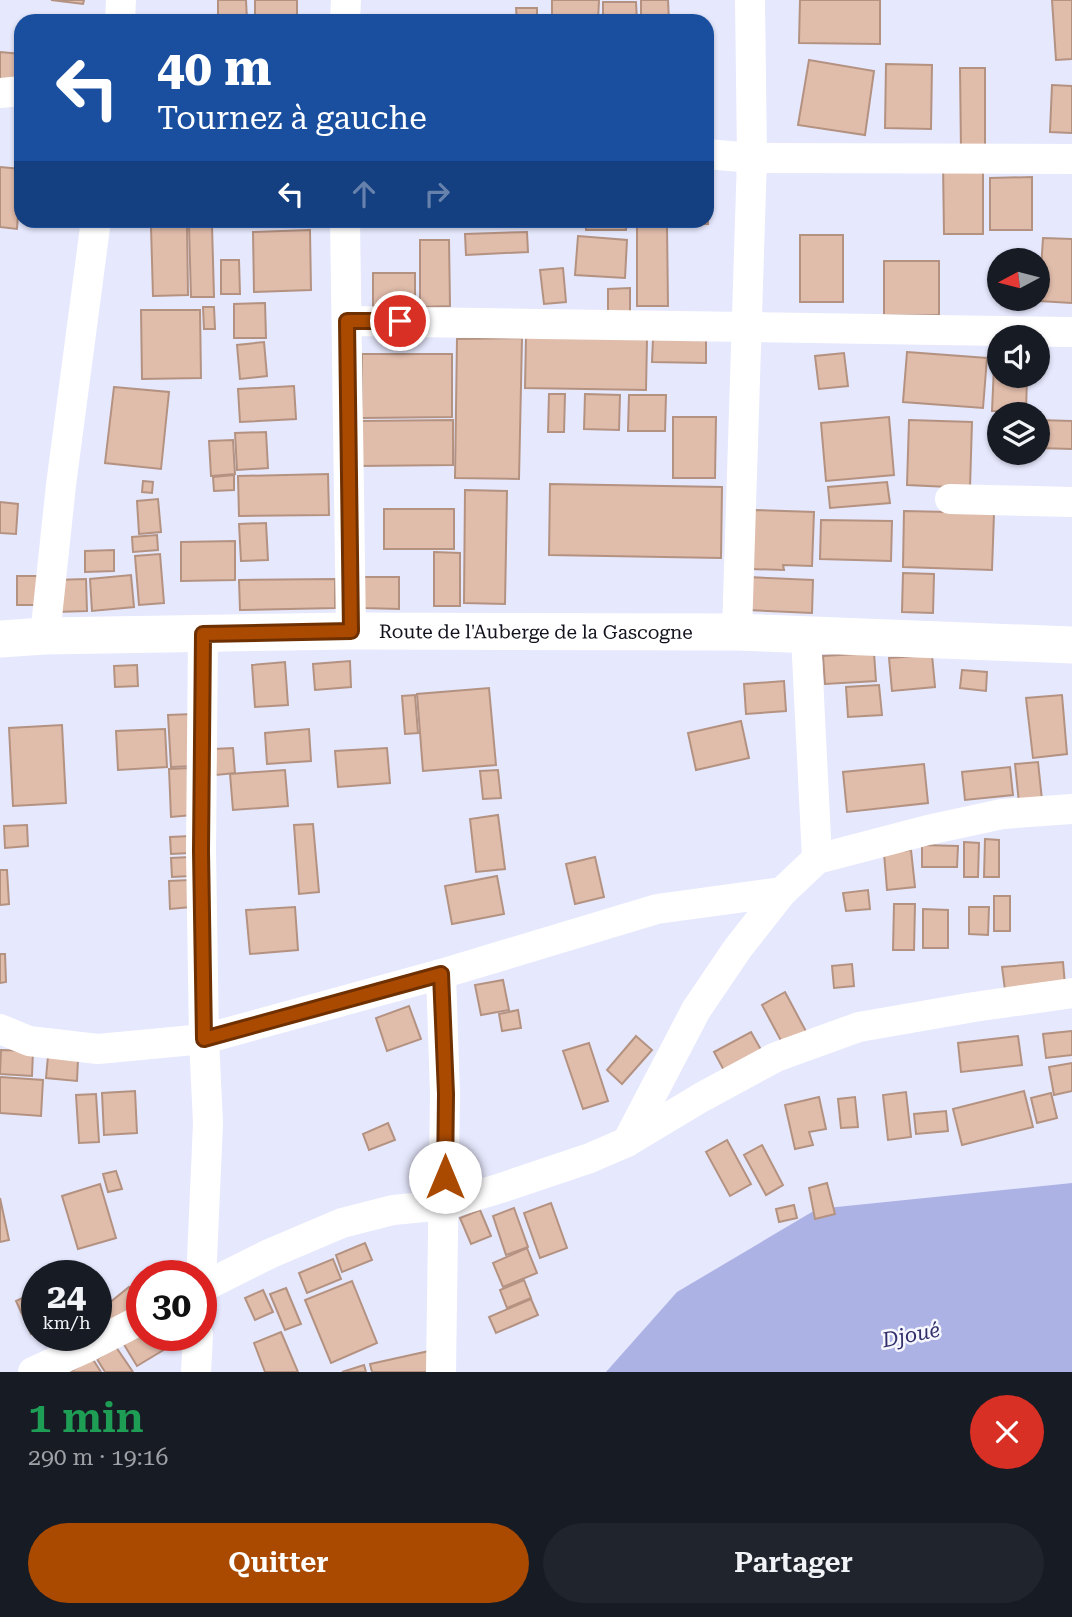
<!DOCTYPE html>
<html lang="fr">
<head>
<meta charset="utf-8">
<style>
	:root { --surface:#171b24; --page:#20242c; --text:#f1f3f6; --muted:#9ea1a6; --accent:#aa4a00 }
	body { margin:0; font-family:"Roboto Serif",serif; background:var(--page); color:var(--text); height:100vh; display:flex; flex-direction:column; font-size:26px; white-space:nowrap }
	* { box-sizing:border-box; margin:0 }
	p { font-size:23px; color:var(--muted) }
	.icon { flex:none; width:38px; height:38px; fill:none; stroke:currentColor; stroke-width:2; stroke-linecap:round; stroke-linejoin:round }
	.map { position:relative; height:1372px; overflow:hidden }
	.details { display:flex; flex-direction:column; background:var(--surface); flex:1 }
	.details>* { flex:none }
	.guide { position:absolute; left:14px; top:14px; width:700px; height:214px; border-radius:21px; box-shadow:0 2px 5px #0004; background:#1a4fa0; color:#fff; overflow:hidden }
	.needle { width:46px; rotate:263deg }
	.controls { position:absolute; left:987px; top:248px; display:grid; gap:14px }
	.controls a { display:grid; place-items:center; width:63px; height:63px; border-radius:50%; background:var(--surface); box-shadow:0 2px 5px #0004; font-size:35px }
	.speed { position:absolute; left:21px; top:1260px; display:flex; gap:14px; font-size:35px; font-weight:700; text-align:center }
	.speed>* { display:grid; place-content:center; width:91px; height:91px; border-radius:50%; background:var(--surface); box-shadow:0 2px 5px #0004; line-height:1 }
	.speed small { font-size:18px; font-weight:400 }
	.speed .limit { border:10px solid #d22; background:#fff; color:#111 }
	.pin { position:absolute; display:grid; place-items:center; width:60px; height:60px; color:#fff; margin:-30px; border:4px solid #fff; border-radius:50%; box-shadow:0 2px 7px #0007 }
	.me { position:absolute; width:77px; margin:-38px; rotate:0deg; stroke-linejoin:round; filter:drop-shadow(0 0 5px #0008) }
	.turn { display:flex; align-items:center; gap:24px; height:147px; padding:0 28px; font-size:32px }
	.turn .icon { width:91px; height:91px; stroke-width:2.5 }
	.turn b { display:block; font-size:49px; line-height:60px }
	.lanes { display:flex; align-items:center; height:66px; padding:0 28px; background:#0003; justify-content:center; gap:35px; direction:ltr }
	.lanes .off { opacity:.35 }
	.round { display:grid; place-items:center; flex:none; width:74px; height:74px; border-radius:37px; background:var(--page) }
	.head { display:flex; align-items:center; justify-content:space-between; height:119px; padding:0 28px }
	h1 { font-size:42px; font-weight:600; line-height:52px; color:#1e9e55 }
	.button { display:flex; gap:14px; margin-top:auto; padding:14px 28px }
	.button a { flex:1; height:80px; border-radius:42px; background:var(--accent); color:#fff; font-size:28px; font-weight:600; line-height:80px; text-align:center }
	.button a+a { background:var(--page); color:var(--text) }
	.map>svg:first-child { display:block }
	.water { fill:#adb2e5 }
	.building { fill:#e0bcab; stroke:#b49281; stroke-width:2 }
	.lines { fill:none; stroke-linecap:round; stroke-linejoin:round }
	.minor { stroke:#fff; stroke-width:30 }
	.tertiary { stroke:#fff; stroke-width:37 }
	.route-casing { stroke:#6e3000; stroke-width:18 }
	.route { stroke:#aa4a00; stroke-width:12 }
	.labels { text-anchor:middle; stroke-width:5; stroke-linejoin:round; paint-order:stroke }
	.street-label { font-size:19px; fill:#11111d; stroke:#f6f6fe }
	.water-label { font-size:21px; font-style:italic; fill:#302f6c; stroke:#f6f6fe }
</style>
</head>
<body>
<div class="map">
<svg width="1072" height="1372" viewBox="0 0 1072 1372">
	<rect width="100%" height="100%" fill="#e6e8fd"/>
	<polygon class="water" points="1072,1183 1072,1372 606,1372 677,1292 817,1209"/>
	<g class="building">
		<polygon points="51,0 84,0 83,4"/>
		<polygon points="218,0 246,0 247,21 218,21"/>
		<rect x="255" y="0" width="42" height="21"/>
		<polygon points="552,0 599,0 598,21 552,21"/>
		<polygon points="641,0 668,0 669,21 641,21"/>
		<polygon points="800,0 880,0 880,44 799,43"/>
		<polygon points="1052,0 1072,0 1072,59 1056,60"/>
		<polygon points="603,2 636,2 637,21 603,21"/>
		<polygon points="516,8 537,8 537,21 517,21"/>
		<polygon points="0,52 21,54 19,84 0,82"/>
		<polygon points="809,60 874,71 865,135 798,125"/>
		<polygon points="886,64 932,65 931,129 885,128"/>
		<polygon points="960,68 985,68 985,149 961,150"/>
		<polygon points="1052,85 1072,86 1072,133 1050,132"/>
		<polygon points="943,163 983,163 983,234 944,234"/>
		<polygon points="0,167 21,169 17,229 0,227"/>
		<polygon points="708,176 708,224 639,225 639,220 707,220"/>
		<polygon points="1032,177 1032,230 990,230 990,178"/>
		<rect x="526" y="220" width="16" height="7"/>
		<polygon points="544,220 576,220 576,226 544,225"/>
		<rect x="586" y="220" width="40" height="10"/>
		<polygon points="187,226 188,295 153,296 151,227"/>
		<polygon points="189,226 212,226 214,297 191,297"/>
		<polygon points="637,226 667,226 668,306 637,306"/>
		<polygon points="310,230 311,290 254,292 253,232"/>
		<polygon points="527,232 528,252 466,255 465,234"/>
		<rect x="800" y="235" width="43" height="67"/>
		<polygon points="578,236 627,240 625,278 575,275"/>
		<polygon points="1043,238 1072,239 1072,303 1039,301"/>
		<polygon points="420,240 449,240 450,306 420,307"/>
		<polygon points="221,260 239,260 240,294 221,294"/>
		<rect x="884" y="261" width="55" height="54"/>
		<polygon points="563,268 566,302 544,304 540,270"/>
		<rect x="373" y="273" width="42" height="33"/>
		<polygon points="630,288 630,315 608,314 608,289"/>
		<polygon points="265,303 266,338 234,338 234,304"/>
		<polygon points="203,307 214,307 215,329 204,329"/>
		<polygon points="141,310 200,310 201,378 142,379"/>
		<polygon points="526,337 647,339 646,390 525,388"/>
		<polygon points="522,338 519,479 455,478 457,339"/>
		<polygon points="653,339 706,340 706,363 652,362"/>
		<polygon points="264,342 267,376 240,379 237,345"/>
		<polygon points="995,343 999,343 999,376 1027,376 1026,412 992,411"/>
		<polygon points="907,352 987,358 983,408 903,402"/>
		<polygon points="844,353 848,386 819,389 815,356"/>
		<polygon points="362,354 452,354 452,417 362,418"/>
		<polygon points="294,386 296,419 240,422 238,389"/>
		<polygon points="114,387 169,392 161,469 105,463"/>
		<polygon points="549,394 565,394 564,432 548,432"/>
		<polygon points="585,394 620,395 619,430 584,429"/>
		<polygon points="629,395 666,395 665,431 628,431"/>
		<polygon points="673,417 716,417 715,478 673,478"/>
		<polygon points="889,417 894,475 826,481 821,423"/>
		<polygon points="453,420 453,465 359,466 359,421"/>
		<polygon points="909,420 972,422 970,488 907,485"/>
		<polygon points="1038,420 1072,421 1072,449 1038,448"/>
		<polygon points="266,432 268,468 237,470 235,433"/>
		<polygon points="233,440 235,474 211,476 209,441"/>
		<polygon points="328,474 329,515 239,516 238,476"/>
		<polygon points="234,475 234,490 214,491 213,477"/>
		<polygon points="143,481 153,482 152,493 142,492"/>
		<polygon points="887,482 890,503 830,508 828,487"/>
		<polygon points="550,484 722,487 721,558 549,555"/>
		<polygon points="465,490 507,491 505,604 464,603"/>
		<polygon points="158,499 161,532 139,534 137,501"/>
		<polygon points="0,502 18,504 16,534 0,533"/>
		<rect x="384" y="509" width="70" height="40"/>
		<polygon points="753,510 814,512 812,566 783,565 784,570 751,569"/>
		<polygon points="904,511 994,513 992,570 903,567"/>
		<polygon points="821,520 892,521 891,561 820,559"/>
		<polygon points="266,523 268,560 241,561 239,524"/>
		<polygon points="157,535 158,550 133,552 132,537"/>
		<polygon points="235,541 235,580 181,581 181,542"/>
		<polygon points="114,550 114,571 85,572 85,551"/>
		<polygon points="434,552 460,553 460,606 434,606"/>
		<polygon points="160,554 164,603 139,605 135,556"/>
		<polygon points="903,573 934,574 933,613 902,612"/>
		<polygon points="131,575 134,607 92,611 90,579"/>
		<rect x="17" y="576" width="20" height="29"/>
		<polygon points="363,577 399,577 399,609 364,608"/>
		<polygon points="748,577 813,580 812,613 747,610"/>
		<polygon points="86,579 87,611 55,612 54,580"/>
		<polygon points="335,579 335,608 240,610 239,580"/>
		<polygon points="874,653 876,681 825,684 823,656"/>
		<polygon points="932,655 935,687 892,691 889,658"/>
		<polygon points="350,661 351,687 315,690 313,664"/>
		<polygon points="285,662 288,705 255,707 252,665"/>
		<polygon points="137,665 138,686 115,687 114,666"/>
		<polygon points="962,670 987,672 986,691 960,688"/>
		<polygon points="784,681 786,711 746,714 744,684"/>
		<polygon points="879,685 882,715 848,717 846,687"/>
		<polygon points="489,688 496,765 423,771 417,694"/>
		<polygon points="415,695 418,733 405,734 402,696"/>
		<polygon points="1062,695 1067,754 1033,758 1026,698"/>
		<polygon points="193,714 195,766 171,767 168,715"/>
		<polygon points="741,721 749,758 696,770 688,733"/>
		<polygon points="62,725 66,803 13,806 9,728"/>
		<polygon points="165,729 167,767 118,770 116,731"/>
		<polygon points="309,729 311,761 267,764 265,733"/>
		<polygon points="233,748 235,773 216,775 214,749"/>
		<polygon points="387,748 390,783 338,787 335,751"/>
		<polygon points="1038,762 1042,800 1019,803 1015,764"/>
		<polygon points="924,764 928,803 847,812 843,772"/>
		<polygon points="1010,767 1013,795 965,800 962,772"/>
		<polygon points="190,768 192,815 171,817 169,769"/>
		<polygon points="285,770 288,806 233,810 230,774"/>
		<polygon points="498,770 501,798 483,799 480,771"/>
		<polygon points="498,815 505,869 476,872 470,819"/>
		<polygon points="313,824 319,892 299,894 294,825"/>
		<polygon points="27,825 28,846 5,848 4,826"/>
		<polygon points="190,836 190,853 171,854 170,837"/>
		<polygon points="985,839 999,840 999,877 984,877"/>
		<polygon points="964,842 979,843 978,877 964,877"/>
		<polygon points="922,845 958,846 957,867 922,867"/>
		<polygon points="911,850 915,887 887,890 884,853"/>
		<polygon points="190,857 191,876 172,877 171,858"/>
		<polygon points="595,857 604,897 575,904 566,864"/>
		<polygon points="0,870 7,870 9,904 0,905"/>
		<polygon points="497,876 504,914 452,924 445,886"/>
		<polygon points="190,880 191,907 170,909 169,881"/>
		<polygon points="868,890 870,909 846,911 843,893"/>
		<rect x="994" y="896" width="16" height="35"/>
		<polygon points="894,904 915,904 914,950 893,950"/>
		<polygon points="295,907 298,950 250,954 246,910"/>
		<polygon points="969,907 989,907 988,935 969,934"/>
		<polygon points="923,909 948,910 948,948 923,948"/>
		<polygon points="0,954 5,954 6,982 0,983"/>
		<polygon points="1063,962 1065,985 1005,990 1002,967"/>
		<polygon points="852,964 854,986 834,988 832,966"/>
		<polygon points="503,980 509,1010 481,1015 475,985"/>
		<polygon points="785,992 809,1037 786,1050 762,1005"/>
		<polygon points="409,1006 421,1039 387,1051 376,1018"/>
		<polygon points="518,1010 521,1028 502,1031 499,1014"/>
		<polygon points="1072,1031 1072,1055 1046,1058 1043,1034"/>
		<polygon points="751,1032 764,1055 727,1076 714,1052"/>
		<polygon points="636,1036 652,1050 622,1084 607,1070"/>
		<polygon points="1018,1036 1022,1065 961,1072 958,1043"/>
		<polygon points="589,1043 608,1101 583,1109 563,1051"/>
		<polygon points="1,1050 33,1051 32,1076 0,1074"/>
		<polygon points="48,1056 78,1059 77,1081 46,1078"/>
		<polygon points="1072,1063 1072,1091 1054,1095 1049,1067"/>
		<polygon points="0,1077 43,1080 41,1116 0,1113"/>
		<polygon points="135,1091 137,1133 104,1135 102,1093"/>
		<polygon points="1024,1091 1033,1127 962,1145 953,1109"/>
		<polygon points="906,1092 911,1137 888,1140 883,1095"/>
		<polygon points="1051,1093 1057,1118 1037,1123 1031,1098"/>
		<polygon points="96,1094 99,1142 79,1143 76,1095"/>
		<polygon points="819,1097 826,1129 809,1132 813,1145 795,1149 785,1105"/>
		<polygon points="855,1097 858,1127 841,1128 838,1099"/>
		<polygon points="946,1111 948,1131 916,1134 914,1114"/>
		<polygon points="388,1123 395,1140 369,1150 363,1134"/>
		<polygon points="727,1140 751,1184 730,1196 706,1152"/>
		<polygon points="762,1145 783,1185 766,1195 744,1155"/>
		<polygon points="116,1171 122,1189 108,1192 103,1174"/>
		<polygon points="827,1183 835,1214 815,1219 809,1188"/>
		<polygon points="100,1184 116,1238 78,1249 62,1196"/>
		<polygon points="0,1198 9,1240 0,1242"/>
		<polygon points="551,1203 567,1248 540,1258 524,1213"/>
		<polygon points="794,1205 797,1218 779,1222 776,1209"/>
		<polygon points="514,1208 528,1247 506,1255 493,1216"/>
		<polygon points="480,1210 491,1236 471,1244 460,1218"/>
		<polygon points="365,1243 372,1260 342,1272 336,1255"/>
		<polygon points="527,1248 537,1273 503,1287 493,1263"/>
		<polygon points="333,1259 341,1279 307,1293 299,1273"/>
		<polygon points="524,1280 531,1298 507,1308 500,1290"/>
		<polygon points="352,1281 377,1343 331,1363 305,1300"/>
		<polygon points="129,1287 142,1303 142,1309 113,1333 97,1313"/>
		<polygon points="286,1288 301,1324 285,1330 270,1294"/>
		<polygon points="263,1290 273,1312 255,1320 245,1298"/>
		<polygon points="37,1291 37,1331 31,1334 16,1301"/>
		<polygon points="531,1299 538,1315 496,1333 489,1317"/>
		<polygon points="281,1332 298,1372 265,1372 254,1343"/>
		<polygon points="142,1335 171,1335 175,1343 137,1366 120,1338"/>
		<polygon points="116,1347 133,1372 105,1372 97,1359"/>
		<polygon points="429,1351 434,1372 372,1372 370,1364"/>
		<polygon points="92,1358 101,1372 70,1372"/>
		<polygon points="364,1365 366,1372 342,1372"/>
	</g>
	<g class="lines">
		<g class="minor">
			<polyline points="120,21 121,0"/>
			<polyline points="345,21 346,0"/>
			<polyline points="0,93 21,91"/>
			<polyline points="707,154 752,158 1072,159"/>
			<polyline points="345,220 351,631"/>
			<polyline points="347,321 1072,332"/>
			<polyline points="950,499 1072,502"/>
			<polyline points="737,632 752,158 750,0"/>
			<polyline points="45,636 61,485 96,220"/>
			<polyline points="806,636 817,859"/>
			<polyline points="441,974 445,1094 441,1372"/>
			<polyline points="0,1029 29,1041 98,1049 204,1039 441,974 657,909 782,892"/>
			<polyline points="627,1142 702,1097 776,1057 859,1027 974,1007 1072,993"/>
			<polyline points="201,1283 208,1123 204,1039 201,851 203,634"/>
			<polyline points="201,1288 269,1254 342,1223 393,1210 445,1205 501,1188 590,1158 627,1142 696,1010 738,948 782,892 817,859 928,830 1002,814 1072,809"/>
			<polyline points="33,1372 90,1346 142,1319"/>
			<polyline points="196,1372 198,1335"/>
		</g>
		<path class="tertiary" id="s1" d="M0 639 45 636 351 631 737 632 1072 645"/>
	</g>
	<g class="lines">
		<g class="route-casing">
			<polyline id="route" points="400,321 347,321 351,631 203,634 201,851 204,1039 441,974 446,1094 445,1177"/>
		</g>
		<use href="#route" class="route"/>
	</g>
	<g class="labels">
		<g class="street-label">
			<text dy="7" stroke="none"><textPath href="#s1" startOffset="536">Route de l'Auberge de la Gascogne</textPath></text>
		</g>
		<g class="water-label">
			<text transform="translate(911 1335) rotate(-11)" y="7">Djoué</text>
		</g>
	</g>
</svg>
<div class="controls">
<a><svg class="needle" viewBox="-14 -14 28 28"><path d="M0-13l5 13h-10z" fill="#e53935"/><path d="M0 13l5-13h-10z" fill="#9ea1a6"/></svg></a>
<a><svg class="icon" aria-label="sound" viewBox="0 0 24 24"><path d="M4 9h4l5-4v14l-5-4H4zM17 9q2 3 0 6"/></svg></a>
<a><svg class="icon" aria-label="layers" viewBox="0 0 24 24"><path d="M12 4l9 5-9 5-9-5zM3 14l9 5 9-5"/></svg></a>
</div>
<div class="speed"><div>24<small>km/h</small></div><div class="limit">30</div></div>
<div class="pin" style="left:400px;top:321px;background:#d93025"><svg class="icon" aria-label="arrive" viewBox="0 0 24 24"><path d="M6 21V4h12l-3 4 3 4H6"/></svg></div>
<svg class="me" style="left:445px;top:1177px" viewBox="-20 -20 40 40"><circle r="19" fill="#fff"/><path d="M0-13L10 11 0 6-10 11z" fill="#aa4a00"/></svg>
<div class="guide">
<div class="turn"><svg class="icon" aria-label="left" viewBox="0 0 24 24"><path d="M17 20v-9H6M10 6l-5 5 5 5"/></svg><div><b>40 m</b>Tournez à gauche</div></div>
<div class="lanes"><svg class="icon" aria-label="left" viewBox="0 0 24 24"><path d="M17 20v-9H6M10 6l-5 5 5 5"/></svg><svg class="icon off" aria-label="ahead" viewBox="0 0 24 24"><path d="M12 20V5M6 11l6-6 6 6"/></svg><svg class="icon off" aria-label="right" viewBox="0 0 24 24"><path d="M7 20v-9h11M14 6l5 5-5 5"/></svg></div>
</div>
</div>
<section class="details">
<div class="head"><div><h1>1 min</h1><p>290 m · 19:16</p></div><a class="round" style="background:#d93025;color:#fff"><svg class="icon" aria-label="close" viewBox="0 0 24 24"><path d="M6 6l12 12M18 6L6 18"/></svg></a></div>
<div class="button"><a>Quitter</a><a>Partager</a></div>
</section>
</body>
</html>
